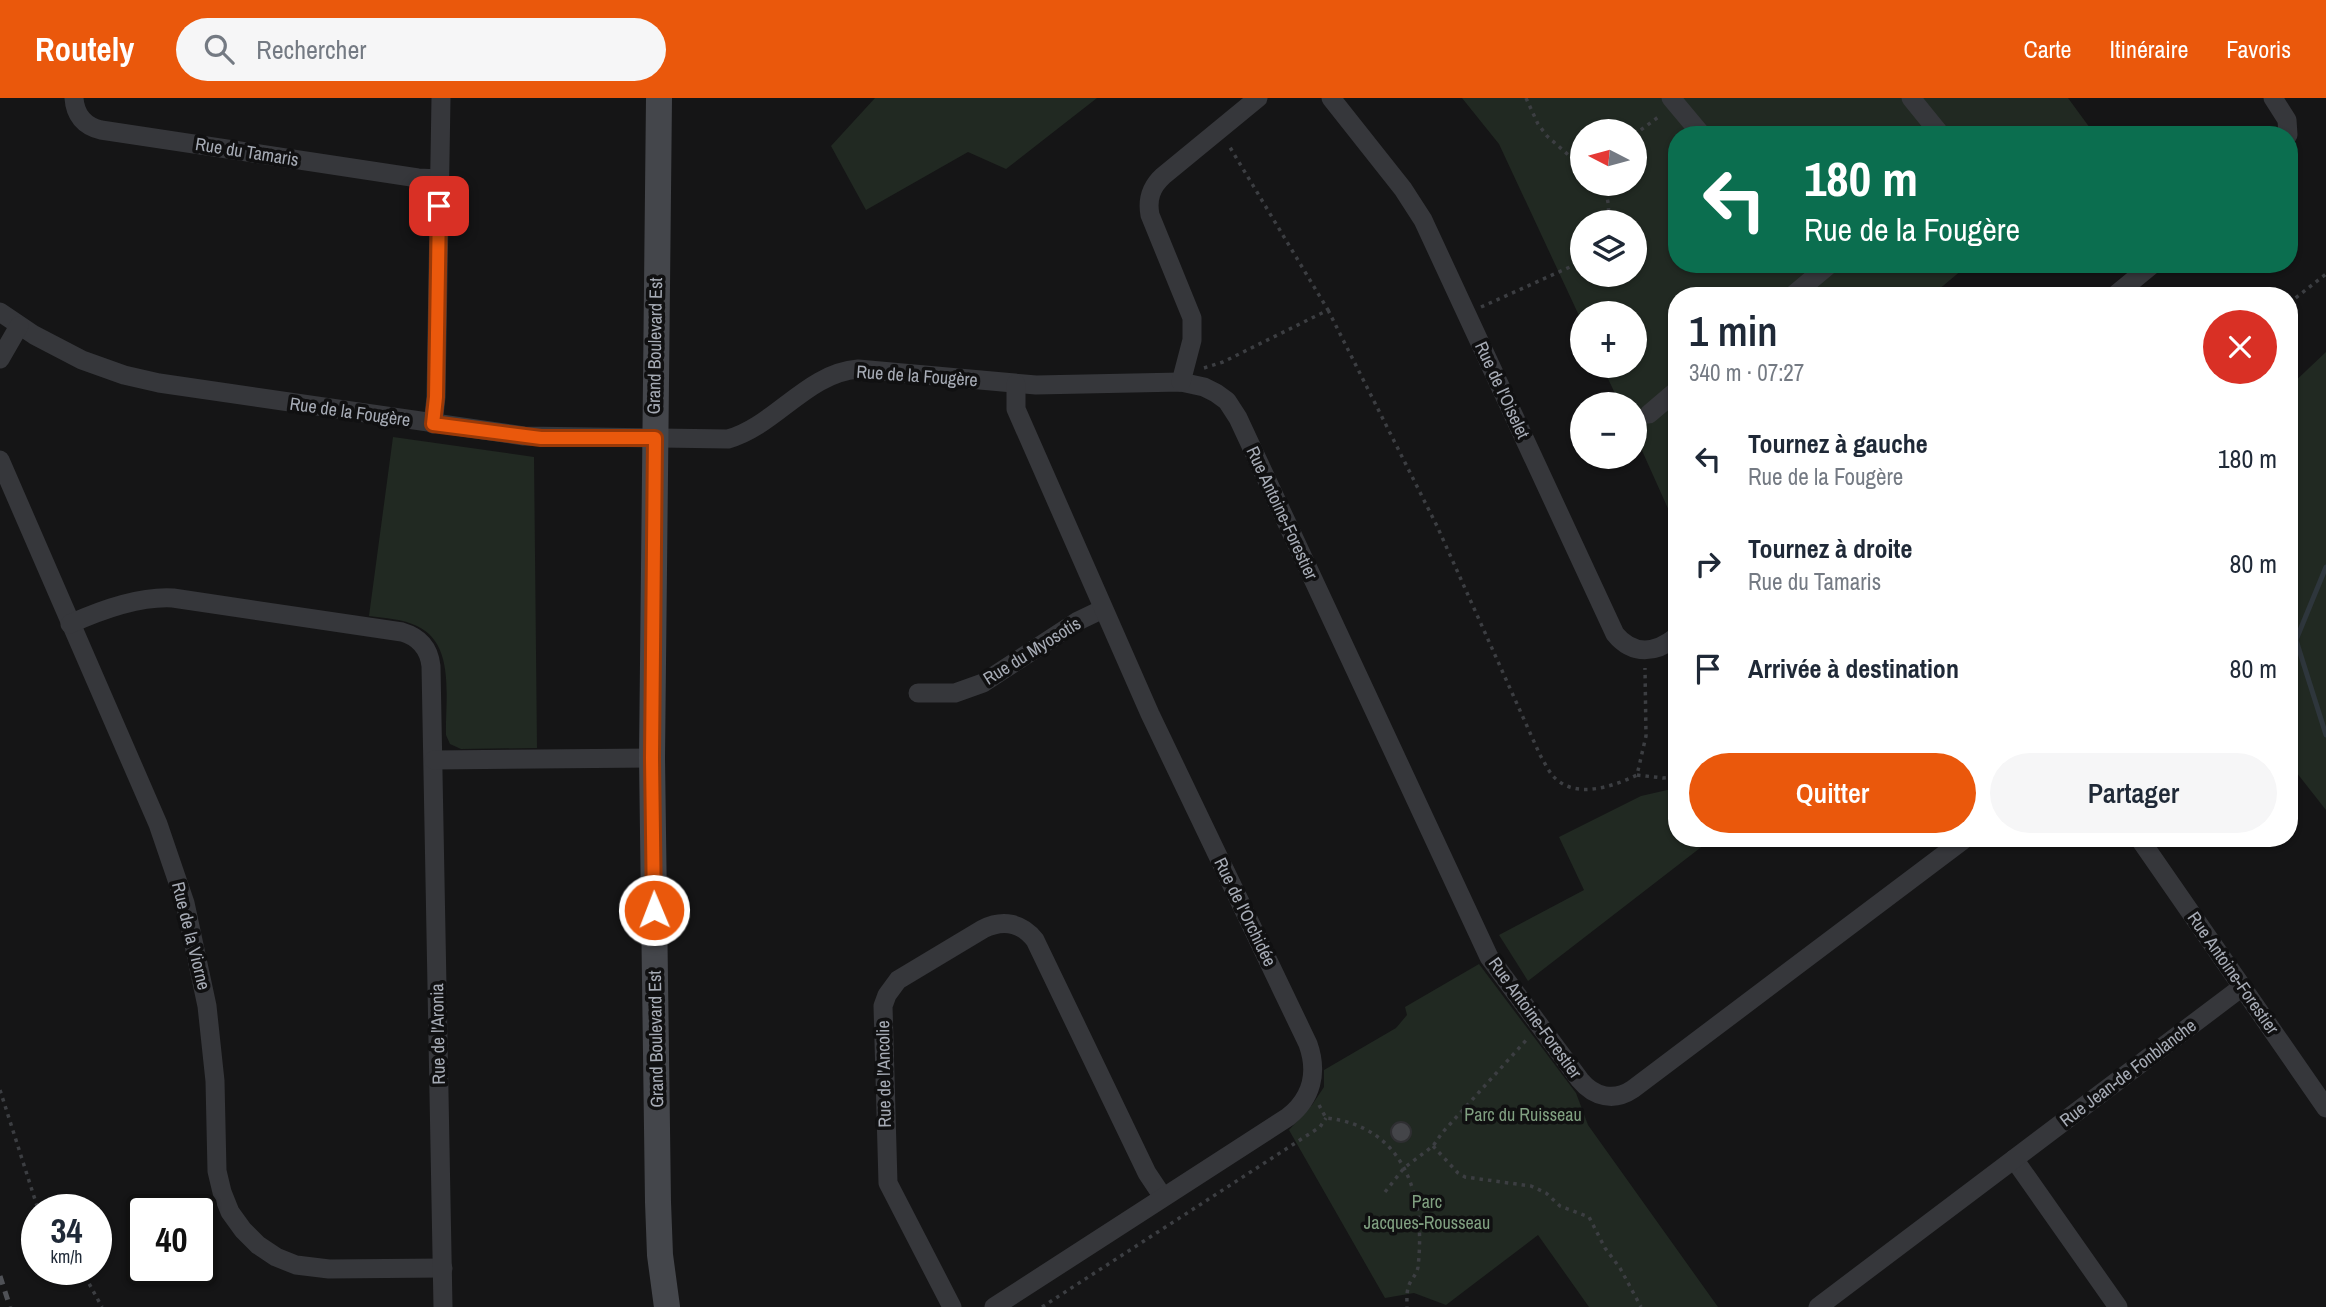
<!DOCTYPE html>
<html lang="fr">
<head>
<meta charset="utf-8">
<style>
	:root { --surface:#fff; --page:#f6f6f7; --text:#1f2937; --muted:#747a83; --accent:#ea580c }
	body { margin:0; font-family:"Archivo Narrow",sans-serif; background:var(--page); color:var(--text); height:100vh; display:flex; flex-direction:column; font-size:26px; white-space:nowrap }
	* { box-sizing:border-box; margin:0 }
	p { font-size:23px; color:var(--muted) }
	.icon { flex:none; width:38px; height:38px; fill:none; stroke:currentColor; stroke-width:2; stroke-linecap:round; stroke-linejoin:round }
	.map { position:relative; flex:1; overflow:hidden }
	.panel { position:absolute; left:1668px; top:189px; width:630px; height:560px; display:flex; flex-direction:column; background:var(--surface); border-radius:28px; box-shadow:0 2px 5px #0004 }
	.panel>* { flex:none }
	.hud { position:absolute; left:1668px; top:28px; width:630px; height:147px; border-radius:28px; box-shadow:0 2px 5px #0004; background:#0b6e4f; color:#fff; overflow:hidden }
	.needle { width:46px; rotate:276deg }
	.tools { position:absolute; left:1570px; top:21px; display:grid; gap:14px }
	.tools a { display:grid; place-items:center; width:77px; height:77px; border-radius:50%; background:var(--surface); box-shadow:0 2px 5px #0004; font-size:35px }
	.speed { position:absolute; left:21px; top:1096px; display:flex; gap:14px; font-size:35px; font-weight:700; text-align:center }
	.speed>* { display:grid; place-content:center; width:91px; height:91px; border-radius:50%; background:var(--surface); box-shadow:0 2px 5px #0004; line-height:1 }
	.speed small { font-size:18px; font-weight:400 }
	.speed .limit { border:4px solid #111; border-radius:10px; background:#fff; color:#111 }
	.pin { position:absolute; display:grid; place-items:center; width:60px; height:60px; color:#fff; margin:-30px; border-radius:14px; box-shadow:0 4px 10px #0006 }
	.me { position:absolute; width:77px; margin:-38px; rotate:359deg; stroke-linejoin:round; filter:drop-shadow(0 0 5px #0008) }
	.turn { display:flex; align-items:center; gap:24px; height:147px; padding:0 21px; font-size:32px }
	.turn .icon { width:91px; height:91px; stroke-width:2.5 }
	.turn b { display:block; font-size:49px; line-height:60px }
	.round { display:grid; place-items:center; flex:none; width:74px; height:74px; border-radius:37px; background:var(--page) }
	.headline { display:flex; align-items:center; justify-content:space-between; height:119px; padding:0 21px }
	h1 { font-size:42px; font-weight:600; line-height:52px }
	.cta { display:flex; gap:14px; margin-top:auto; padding:14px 21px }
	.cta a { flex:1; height:80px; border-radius:42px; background:var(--accent); color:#fff; font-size:28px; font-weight:600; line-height:80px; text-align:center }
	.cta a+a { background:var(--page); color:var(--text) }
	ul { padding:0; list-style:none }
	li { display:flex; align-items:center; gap:21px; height:105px; padding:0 21px }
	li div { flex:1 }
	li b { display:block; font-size:26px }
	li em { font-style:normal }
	header { display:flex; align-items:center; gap:42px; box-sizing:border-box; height:98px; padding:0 35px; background:var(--accent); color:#fff }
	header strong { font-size:33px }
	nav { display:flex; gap:38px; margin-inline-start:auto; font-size:24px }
	.search { width:490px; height:63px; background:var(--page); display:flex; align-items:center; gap:18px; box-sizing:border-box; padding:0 24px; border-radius:38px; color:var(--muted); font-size:26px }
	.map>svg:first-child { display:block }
	.green { fill:#212922; fill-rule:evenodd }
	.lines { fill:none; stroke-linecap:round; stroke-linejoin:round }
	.stream { stroke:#2e363c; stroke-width:5 }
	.building { fill:#444549; stroke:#2f2f32; stroke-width:2 }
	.path { stroke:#3c3e42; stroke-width:3.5; stroke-dasharray:3.5 5; stroke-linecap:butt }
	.street { stroke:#36373b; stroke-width:19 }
	.secondary { stroke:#44464b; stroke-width:26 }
	.rail { stroke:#4f5156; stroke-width:5; stroke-dasharray:9 7; stroke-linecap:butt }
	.route-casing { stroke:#983908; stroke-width:18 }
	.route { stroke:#ea580c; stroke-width:12 }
	.labels { text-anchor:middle; stroke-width:7; stroke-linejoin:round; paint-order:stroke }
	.street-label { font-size:18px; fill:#a7acb6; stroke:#101011 }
	.park-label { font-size:18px; fill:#80a081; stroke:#101011 }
</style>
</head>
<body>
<header>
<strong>Routely</strong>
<div class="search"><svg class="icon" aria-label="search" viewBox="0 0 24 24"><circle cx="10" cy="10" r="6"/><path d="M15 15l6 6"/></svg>Rechercher</div>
<nav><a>Carte</a><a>Itinéraire</a><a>Favoris</a></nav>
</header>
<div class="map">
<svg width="2326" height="1209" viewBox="0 0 2326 1209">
	<rect width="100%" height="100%" fill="#151516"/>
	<g class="green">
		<polygon points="875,0 1097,0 1006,71 968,54 866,112 831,48"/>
		<path d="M1462 0H2068L2090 30 2083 37H1676V166H1969L1931 198H1676V410L1670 415 1635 337 1634 306H1620L1602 268H1634V215H1582V224L1499 46ZM1582 33H1634V86H1582ZM1582 124H1634V177H1582Z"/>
		<polygon points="2326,254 2326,712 2289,665 2289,289"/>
		<path d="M393 339 534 359 537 650 461 651 450 646 446 637C445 601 456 546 417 528 403 521 385 520 369 518Z"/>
		<polygon points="1676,690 1676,740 1713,740 1528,883 1499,837 1584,792 1559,739 1641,698"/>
		<polygon points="1479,866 1576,995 1588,1027 1718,1209 1589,1209 1538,1137 1446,1207 1414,1195 1385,1200 1289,1032 1312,1007 1324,989 1324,972 1396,930 1407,917 1405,909"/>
	</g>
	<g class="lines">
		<polyline class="stream" points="2326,469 2296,542 2326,637"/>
	</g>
	<circle class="building" cx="1401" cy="1034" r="10"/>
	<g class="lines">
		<g class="path">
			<polyline points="1526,0 1538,26 1547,38 1582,69"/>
			<polyline points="1634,37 1661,17"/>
			<path d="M1601 86C1608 96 1611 113 1606 124"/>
			<polyline points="2289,205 2326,176"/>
			<polyline points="1481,209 1570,169 1577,163 1582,146"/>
			<path d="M1328 212 1437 428 1540 657C1545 665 1549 675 1556 681 1578 701 1614 688 1637 677L1646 638 1645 570"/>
			<polyline points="1204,270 1223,264 1328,212 1228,46"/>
			<polyline points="1637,677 1663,680 1676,679"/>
			<polyline points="0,992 38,1111"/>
			<path d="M1319 1007 1326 1020C1405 1028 1426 1099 1418 1169 1417 1175 1414 1178 1411 1183 1406 1191 1407 1200 1407 1209"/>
			<polyline points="1433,1048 1458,1075 1465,1079 1531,1088 1546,1095 1560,1108 1589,1119 1605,1150 1620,1170 1641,1209"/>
			<polyline points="1385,1094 1404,1070 1433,1048 1442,1035 1529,939"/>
			<polyline points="81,1171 102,1209"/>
			<polyline points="1042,1209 1320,1029 1326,1020"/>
		</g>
		<g class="street">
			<path d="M74 0C75 17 84 28 101 32L418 80 439 81"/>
			<path d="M1331 0 1403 91 1423 122 1615 536C1633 558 1656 555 1676 539"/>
			<polyline points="1671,0 1702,37"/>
			<polyline points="1911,0 1941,37"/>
			<polyline points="2273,0 2287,22 2288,37"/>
			<polyline points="1792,198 1830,166"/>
			<polyline points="2114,198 2153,166"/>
			<path d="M0 214 34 237 82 262 124 277 159 285 524 338 728 341C775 328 807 275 858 271L1036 287 1181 284 1204 289 1216 295 1227 303 1238 320 1489 859 1580 982C1594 999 1614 1004 1633 991L1966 740"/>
			<polyline points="0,261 19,228"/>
			<path d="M1181 284 1192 242V220L1150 117C1147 101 1151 89 1163 78L1258 0"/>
			<polyline points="1649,316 1676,293"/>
			<polyline points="433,326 436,299 441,0"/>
			<polyline points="0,362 158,726 185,805 207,908 215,983 217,1073 222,1094 230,1114 243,1132 258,1147 276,1159 296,1167 329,1171 443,1170"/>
			<path d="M70 526C101 512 139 498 173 500L402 534C419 539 429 550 431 568L443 1209"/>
			<polyline points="918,595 955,595 983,585 1078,523 1103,511"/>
			<polyline points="434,662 652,660"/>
			<polyline points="2139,740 2326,1010"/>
			<polyline points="2014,1061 2118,1209"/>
			<path d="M952 1209 888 1085 883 908 887 897 898 882 983 831C1003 821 1022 825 1035 842L1147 1075 1163 1099"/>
			<path d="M994 1209 1288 1019C1312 1000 1318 974 1308 946L1150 616 1016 311V286"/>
			<polyline points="1818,1209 2242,889"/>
		</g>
		<polyline class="secondary" points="659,0 652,660 658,1104 660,1157 667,1209"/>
		<polyline class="rail" points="0,1178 10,1209"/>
	</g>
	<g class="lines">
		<g class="route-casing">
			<polyline id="route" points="439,108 436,299 433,326 541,340 655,340 652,660 654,812"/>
		</g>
		<use href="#route" class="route"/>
	</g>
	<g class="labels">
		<g class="street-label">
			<text transform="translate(247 54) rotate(9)" y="6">Rue du Tamaris</text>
			<text transform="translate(655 248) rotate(-89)" y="6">Grand Boulevard Est</text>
			<text transform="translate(917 278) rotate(4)" y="6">Rue de la Fougère</text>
			<text transform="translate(1502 292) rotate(65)" y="6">Rue de l'Oiselet</text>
			<text transform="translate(350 314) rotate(8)" y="6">Rue de la Fougère</text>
			<text transform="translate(1282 415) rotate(65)" y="6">Rue Antoine-Forestier</text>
			<text transform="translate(1032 553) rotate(-32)" y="6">Rue du Myosotis</text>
			<text transform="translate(1245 814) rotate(64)" y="6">Rue de l'Orchidée</text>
			<text transform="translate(191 838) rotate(76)" y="6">Rue de la Viorne</text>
			<text transform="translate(2233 875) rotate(55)" y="6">Rue Antoine-Forestier</text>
			<text transform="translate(1535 920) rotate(54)" y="6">Rue Antoine-Forestier</text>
			<text transform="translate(438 936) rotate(-91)" y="6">Rue de l'Aronia</text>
			<text transform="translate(656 941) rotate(-91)" y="6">Grand Boulevard Est</text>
			<text transform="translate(2128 975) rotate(-37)" y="6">Rue Jean-de Fonblanche</text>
			<text transform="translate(884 976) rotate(-91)" y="6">Rue de l'Ancolie</text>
		</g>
		<g class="park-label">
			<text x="1523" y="1023">Parc du Ruisseau</text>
			<text x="1427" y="1110">Parc<tspan x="1427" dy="21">Jacques-Rousseau</tspan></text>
		</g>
	</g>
</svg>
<div class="tools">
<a><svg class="needle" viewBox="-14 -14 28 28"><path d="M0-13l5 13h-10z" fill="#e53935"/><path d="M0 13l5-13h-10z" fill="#747a83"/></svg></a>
<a><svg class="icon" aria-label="layers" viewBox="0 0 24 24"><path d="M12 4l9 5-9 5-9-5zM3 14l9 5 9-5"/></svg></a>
<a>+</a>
<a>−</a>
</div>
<div class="speed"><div>34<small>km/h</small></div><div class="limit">40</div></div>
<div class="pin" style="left:439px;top:108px;background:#d93025"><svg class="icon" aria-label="arrive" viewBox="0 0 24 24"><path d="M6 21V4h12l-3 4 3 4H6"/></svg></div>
<svg class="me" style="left:654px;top:812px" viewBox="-20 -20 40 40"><circle r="17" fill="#ea580c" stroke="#fff" stroke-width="3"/><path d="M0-11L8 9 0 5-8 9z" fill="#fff"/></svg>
<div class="hud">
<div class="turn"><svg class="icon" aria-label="left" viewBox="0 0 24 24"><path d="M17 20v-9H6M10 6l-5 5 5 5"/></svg><div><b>180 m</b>Rue de la Fougère</div></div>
</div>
<section class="panel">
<div class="headline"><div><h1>1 min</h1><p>340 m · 07:27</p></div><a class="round" style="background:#d93025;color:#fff"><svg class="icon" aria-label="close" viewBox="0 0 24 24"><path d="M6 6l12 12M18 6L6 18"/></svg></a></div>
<ul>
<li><svg class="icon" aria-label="left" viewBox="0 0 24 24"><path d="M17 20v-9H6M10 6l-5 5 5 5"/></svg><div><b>Tournez à gauche</b><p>Rue de la Fougère</p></div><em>180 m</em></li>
<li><svg class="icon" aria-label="right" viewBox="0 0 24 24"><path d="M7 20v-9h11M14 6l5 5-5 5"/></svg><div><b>Tournez à droite</b><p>Rue du Tamaris</p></div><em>80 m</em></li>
<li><svg class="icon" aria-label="arrive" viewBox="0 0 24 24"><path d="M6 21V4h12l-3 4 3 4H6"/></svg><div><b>Arrivée à destination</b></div><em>80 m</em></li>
</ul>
<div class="cta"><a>Quitter</a><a>Partager</a></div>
</section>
</div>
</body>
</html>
